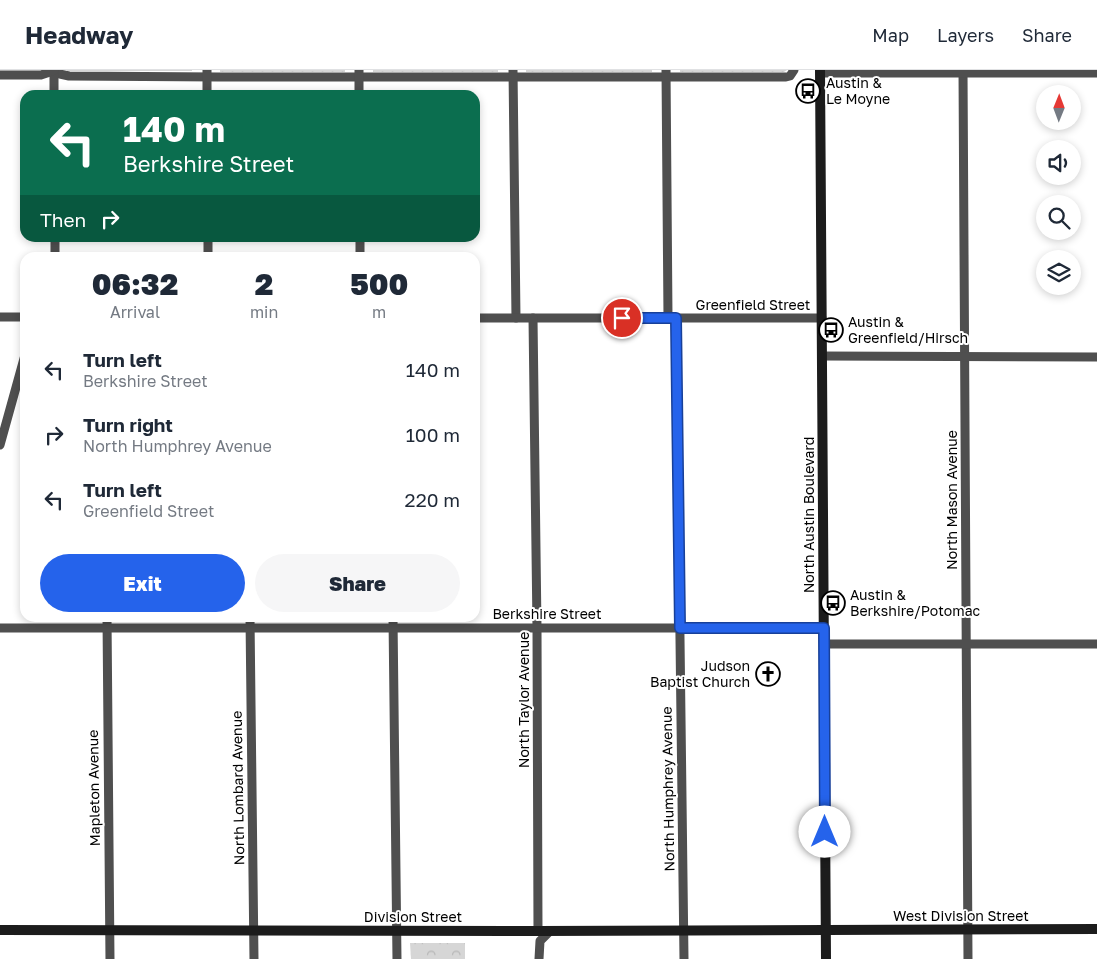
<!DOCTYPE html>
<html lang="en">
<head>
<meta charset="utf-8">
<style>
	:root { --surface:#fff; --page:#f6f6f7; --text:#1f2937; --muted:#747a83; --line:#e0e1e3; --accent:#2563eb }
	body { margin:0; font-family:"Golos Text",sans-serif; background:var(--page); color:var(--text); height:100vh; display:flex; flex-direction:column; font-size:19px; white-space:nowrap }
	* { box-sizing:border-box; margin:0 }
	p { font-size:16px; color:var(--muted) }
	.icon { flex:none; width:28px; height:28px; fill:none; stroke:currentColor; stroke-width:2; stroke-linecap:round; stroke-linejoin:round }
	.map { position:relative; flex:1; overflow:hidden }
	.sheet { position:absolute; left:20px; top:182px; width:460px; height:370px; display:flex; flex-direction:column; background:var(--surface); border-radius:15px; box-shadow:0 2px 8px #0003 }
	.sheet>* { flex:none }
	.guide { position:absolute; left:20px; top:20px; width:460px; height:152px; border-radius:15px; box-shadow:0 2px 8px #0003; background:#0b6e4f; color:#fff; overflow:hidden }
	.needle { width:32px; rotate:1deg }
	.controls { position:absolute; left:1036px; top:15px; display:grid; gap:10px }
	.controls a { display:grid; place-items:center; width:45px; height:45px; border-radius:50%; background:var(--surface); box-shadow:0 2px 8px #0003; font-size:25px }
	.pin { position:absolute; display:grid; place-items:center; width:42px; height:42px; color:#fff; margin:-21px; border:2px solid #fff; border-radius:50%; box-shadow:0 1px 5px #0007 }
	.me { position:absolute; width:55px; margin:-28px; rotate:0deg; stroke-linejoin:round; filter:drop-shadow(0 0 4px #0008) }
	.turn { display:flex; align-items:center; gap:18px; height:105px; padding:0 20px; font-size:22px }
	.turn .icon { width:65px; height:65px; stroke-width:2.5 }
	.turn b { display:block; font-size:35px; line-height:42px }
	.then { display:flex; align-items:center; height:48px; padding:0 20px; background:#0003; gap:10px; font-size:19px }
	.eta { display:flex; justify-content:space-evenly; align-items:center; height:85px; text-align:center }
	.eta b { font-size:30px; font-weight:800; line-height:35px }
	.action { display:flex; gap:10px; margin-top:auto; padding:10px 20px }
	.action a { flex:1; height:58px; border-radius:30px; background:var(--accent); color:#fff; font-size:20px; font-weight:800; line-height:58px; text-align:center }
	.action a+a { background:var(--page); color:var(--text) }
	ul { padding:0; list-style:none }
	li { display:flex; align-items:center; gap:15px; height:65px; padding:0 20px }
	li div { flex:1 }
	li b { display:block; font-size:19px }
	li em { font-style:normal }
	header { display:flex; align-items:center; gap:30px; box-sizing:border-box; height:70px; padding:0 25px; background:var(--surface); border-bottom:1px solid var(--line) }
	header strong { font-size:24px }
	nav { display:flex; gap:28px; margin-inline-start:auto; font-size:18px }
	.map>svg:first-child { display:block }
	.grass { fill:url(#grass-dots) }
	.forest { fill:url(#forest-crowns) }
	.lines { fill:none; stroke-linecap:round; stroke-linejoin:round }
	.street { stroke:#4f4f4f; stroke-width:9 }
	.secondary { stroke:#1c1c1c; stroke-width:10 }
	.route-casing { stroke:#184099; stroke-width:12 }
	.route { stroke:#2563eb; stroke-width:9 }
	.labels { text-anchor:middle; stroke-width:4; stroke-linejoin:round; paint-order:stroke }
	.poi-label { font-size:14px; fill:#000; stroke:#fff; text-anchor:start }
	.street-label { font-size:14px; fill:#000; stroke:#fff }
</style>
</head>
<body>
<header>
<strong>Headway</strong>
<nav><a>Map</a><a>Layers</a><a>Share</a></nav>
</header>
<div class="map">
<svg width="1097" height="889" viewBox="0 0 1097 889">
	<defs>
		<pattern id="grass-dots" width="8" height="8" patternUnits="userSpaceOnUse" patternTransform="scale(1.25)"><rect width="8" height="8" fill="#d6d6d6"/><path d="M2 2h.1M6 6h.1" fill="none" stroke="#b6b6b6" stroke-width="1.8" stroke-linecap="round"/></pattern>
		<pattern id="forest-crowns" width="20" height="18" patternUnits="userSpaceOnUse" patternTransform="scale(1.25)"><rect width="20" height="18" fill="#d6d6d6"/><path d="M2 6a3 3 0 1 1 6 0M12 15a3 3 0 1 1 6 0" fill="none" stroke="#b6b6b6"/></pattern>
	</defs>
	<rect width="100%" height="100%" fill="#fff"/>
	<g class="grass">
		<rect x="67" y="0" width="125" height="1"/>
		<rect x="220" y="0" width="125" height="2"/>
		<rect x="373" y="0" width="125" height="2"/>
		<rect x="526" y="0" width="126" height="2"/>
		<polygon points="680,0 787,0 784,2 680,2"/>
	</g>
	<polygon class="forest" points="410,873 465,873 465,889 411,889"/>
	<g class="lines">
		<g class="street">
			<polyline points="54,0 60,4 69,6 218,7 786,7 790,6 794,0"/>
			<polyline points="54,0 54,25"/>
			<polyline points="207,0 207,25"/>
			<polyline points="359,0 359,25"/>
			<polyline points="513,0 516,248"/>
			<polyline points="666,0 668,248"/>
			<polyline points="963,0 968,889"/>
			<polyline points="820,3 1097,3"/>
			<polyline points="0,5 41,5 47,3 54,0"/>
			<polyline points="55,168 55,188"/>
			<polyline points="208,168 208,188"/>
			<polyline points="360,168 360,188"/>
			<polyline points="0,247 25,247"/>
			<polyline points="475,248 822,248"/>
			<polyline points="533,248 537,558 538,861"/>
			<polyline points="676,248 684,889"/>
			<polyline points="822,286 1097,287"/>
			<polyline points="0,375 25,285"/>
			<polyline points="107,548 110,889"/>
			<polyline points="250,548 254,889"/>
			<polyline points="393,548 397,889"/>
			<polyline points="0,558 824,558"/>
			<polyline points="824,574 1097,574"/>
			<polyline points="539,889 540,871 550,861"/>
		</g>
		<g class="secondary">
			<polyline points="820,0 826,889"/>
			<polyline points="0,860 538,861 1097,859"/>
		</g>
	</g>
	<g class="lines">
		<g class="route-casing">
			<polyline id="route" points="622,248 676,248 680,558 824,558 825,762"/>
		</g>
		<use href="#route" class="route"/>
	</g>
	<defs>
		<g id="bus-ring" transform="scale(1.25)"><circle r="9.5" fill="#fff" stroke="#000" stroke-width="1.5"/><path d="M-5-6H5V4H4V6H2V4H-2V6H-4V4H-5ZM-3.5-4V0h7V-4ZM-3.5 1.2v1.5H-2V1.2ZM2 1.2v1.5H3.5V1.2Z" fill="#000"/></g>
		<g id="church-ring" transform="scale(1.25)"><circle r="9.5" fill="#fff" stroke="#000" stroke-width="1.5"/><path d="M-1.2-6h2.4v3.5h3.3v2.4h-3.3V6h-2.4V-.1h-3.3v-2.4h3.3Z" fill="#000"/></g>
	</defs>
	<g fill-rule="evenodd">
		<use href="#bus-ring" x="808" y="21"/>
		<use href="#bus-ring" x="831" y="260"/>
		<use href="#bus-ring" x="833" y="533"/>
		<use href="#church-ring" x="768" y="604"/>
	</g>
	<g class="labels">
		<g class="poi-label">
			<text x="826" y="18">Austin &amp;<tspan x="826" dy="16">Le Moyne</tspan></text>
			<text x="848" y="257">Austin &amp;<tspan x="848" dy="16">Greenfield/Hirsch</tspan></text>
			<text x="850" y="530">Austin &amp;<tspan x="850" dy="16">Berkshire/Potomac</tspan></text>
			<text x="750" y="601" text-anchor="end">Judson<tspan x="750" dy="16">Baptist Church</tspan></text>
		</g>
		<g class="street-label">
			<text x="753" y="240">Greenfield Street</text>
			<text transform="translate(952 430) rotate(-90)" y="5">North Mason Avenue</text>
			<text transform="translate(809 445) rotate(-90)" y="5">North Austin Boulevard</text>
			<text x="547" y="549">Berkshire Street</text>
			<text transform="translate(524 630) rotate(-90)" y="5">North Taylor Avenue</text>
			<text transform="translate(94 718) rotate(-91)" y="5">Mapleton Avenue</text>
			<text transform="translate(238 718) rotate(-91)" y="5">North Lombard Avenue</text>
			<text transform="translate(668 719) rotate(-91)" y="5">North Humphrey Avenue</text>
			<text x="961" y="851">West Division Street</text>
			<text x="413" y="852">Division Street</text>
		</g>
	</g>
</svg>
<div class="controls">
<a><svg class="needle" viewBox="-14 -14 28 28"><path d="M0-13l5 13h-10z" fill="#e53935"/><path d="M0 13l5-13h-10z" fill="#747a83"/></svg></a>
<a><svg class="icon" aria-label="sound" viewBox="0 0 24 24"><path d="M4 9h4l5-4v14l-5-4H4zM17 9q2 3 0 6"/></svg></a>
<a><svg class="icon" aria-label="search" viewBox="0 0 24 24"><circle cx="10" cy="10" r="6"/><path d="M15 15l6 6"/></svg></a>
<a><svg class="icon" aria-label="layers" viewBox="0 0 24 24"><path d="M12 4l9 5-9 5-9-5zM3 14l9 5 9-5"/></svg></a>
</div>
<div class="pin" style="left:622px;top:248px;background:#d93025"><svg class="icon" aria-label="arrive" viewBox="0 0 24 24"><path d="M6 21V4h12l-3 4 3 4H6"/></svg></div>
<svg class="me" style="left:825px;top:762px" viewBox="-20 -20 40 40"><circle r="19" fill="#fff"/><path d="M0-13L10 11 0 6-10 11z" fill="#2563eb"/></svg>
<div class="guide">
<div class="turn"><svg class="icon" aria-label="left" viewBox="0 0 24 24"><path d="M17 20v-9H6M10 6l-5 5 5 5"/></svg><div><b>140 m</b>Berkshire Street</div></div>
<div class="then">Then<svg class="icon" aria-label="right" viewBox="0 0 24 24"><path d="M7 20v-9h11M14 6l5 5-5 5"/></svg></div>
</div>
<section class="sheet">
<div class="eta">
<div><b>06:32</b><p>Arrival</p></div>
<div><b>2</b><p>min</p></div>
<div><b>500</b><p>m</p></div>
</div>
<ul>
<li><svg class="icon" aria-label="left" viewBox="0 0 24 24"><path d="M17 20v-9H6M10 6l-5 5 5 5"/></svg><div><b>Turn left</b><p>Berkshire Street</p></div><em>140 m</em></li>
<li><svg class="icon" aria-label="right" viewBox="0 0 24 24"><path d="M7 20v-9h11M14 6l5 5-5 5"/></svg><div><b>Turn right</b><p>North Humphrey Avenue</p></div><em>100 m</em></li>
<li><svg class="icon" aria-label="left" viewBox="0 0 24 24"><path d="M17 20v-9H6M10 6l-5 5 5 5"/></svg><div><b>Turn left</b><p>Greenfield Street</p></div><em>220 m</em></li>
</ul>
<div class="action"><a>Exit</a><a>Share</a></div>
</section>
</div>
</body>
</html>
